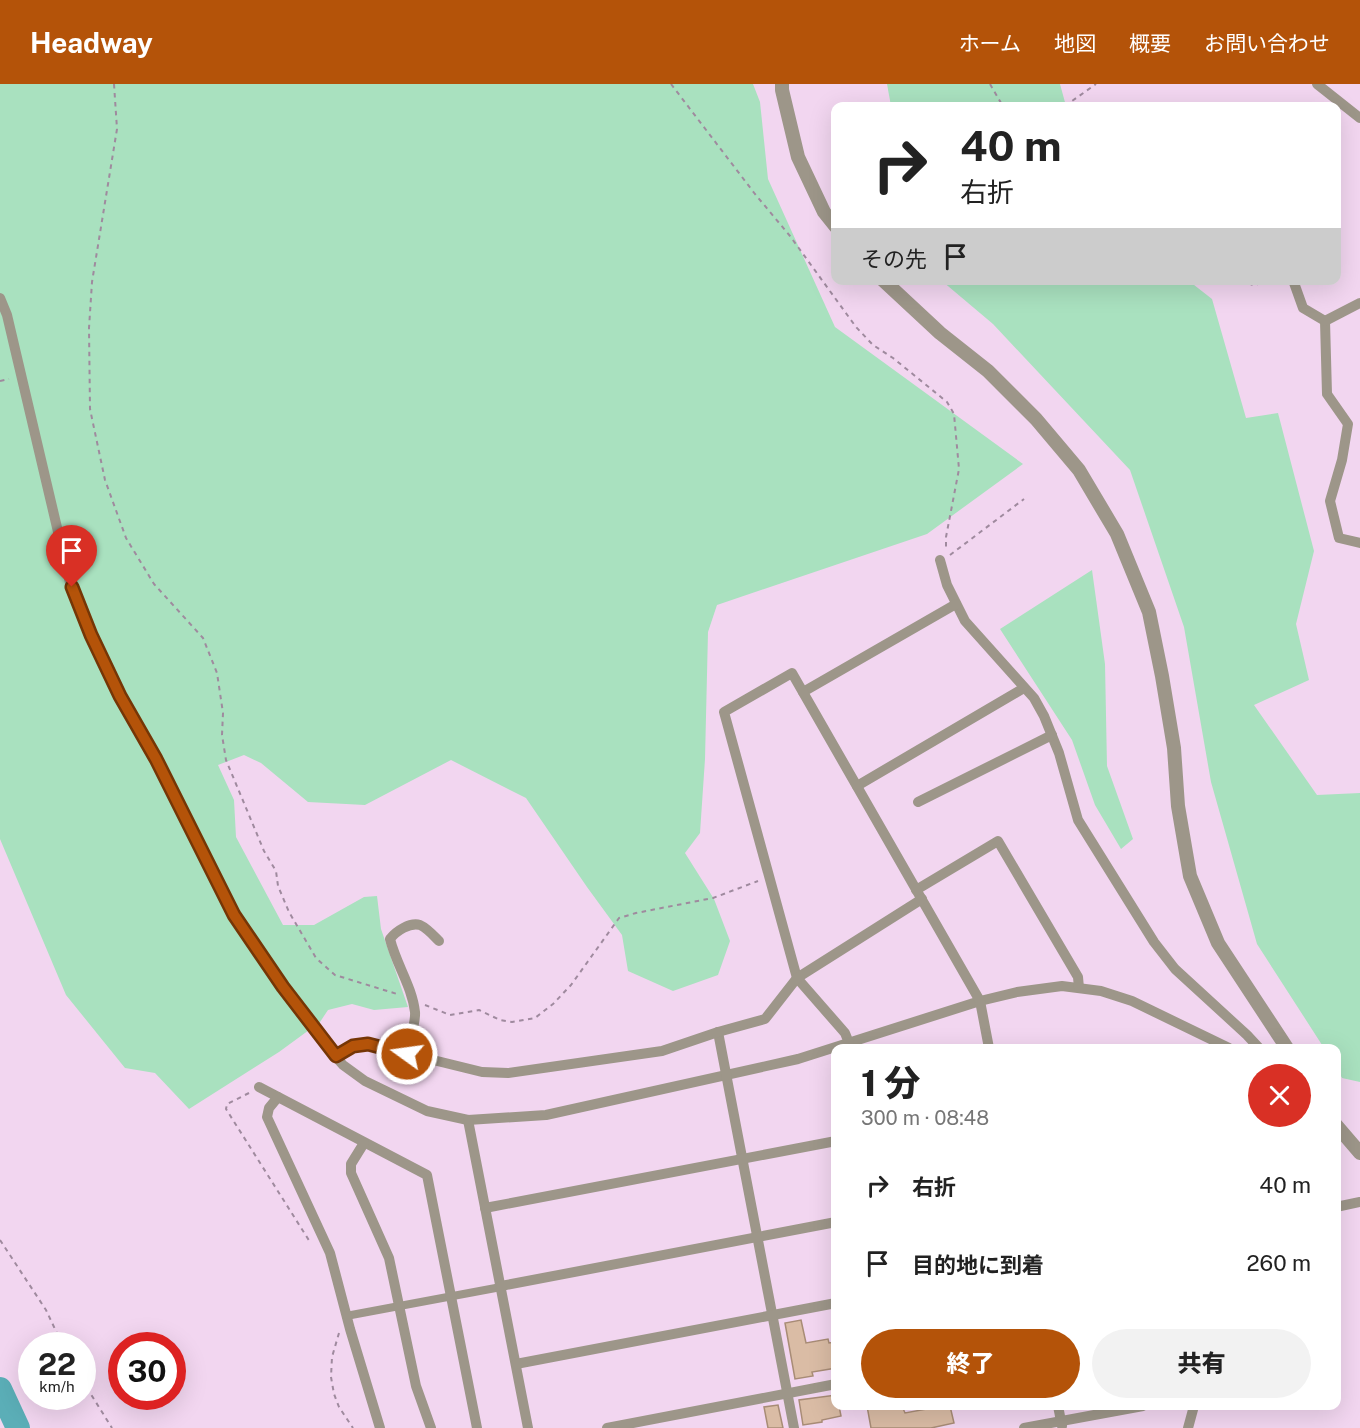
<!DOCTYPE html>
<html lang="ja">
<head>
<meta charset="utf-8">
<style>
	:root { --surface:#fff; --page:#f2f2f2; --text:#222; --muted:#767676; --accent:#b45309 }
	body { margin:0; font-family:"Public Sans","Noto Sans JP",sans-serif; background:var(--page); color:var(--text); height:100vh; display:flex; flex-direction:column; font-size:22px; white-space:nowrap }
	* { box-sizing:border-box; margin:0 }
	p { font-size:20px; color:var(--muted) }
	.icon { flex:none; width:33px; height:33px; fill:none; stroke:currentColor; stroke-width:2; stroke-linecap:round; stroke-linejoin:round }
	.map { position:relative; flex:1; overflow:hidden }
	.details { position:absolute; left:831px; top:960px; width:510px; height:366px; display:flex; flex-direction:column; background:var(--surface); border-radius:12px; box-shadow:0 6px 24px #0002 }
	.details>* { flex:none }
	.hud { position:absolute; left:831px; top:18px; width:510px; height:183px; border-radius:12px; box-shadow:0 6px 24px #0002; background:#fff; color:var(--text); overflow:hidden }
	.speed { position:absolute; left:18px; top:1248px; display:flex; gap:12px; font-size:30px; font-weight:700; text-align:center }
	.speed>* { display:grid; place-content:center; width:78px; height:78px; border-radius:50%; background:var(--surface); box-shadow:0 6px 24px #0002; line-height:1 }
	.speed small { font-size:15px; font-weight:400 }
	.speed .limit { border:9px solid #d22; background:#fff; color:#111 }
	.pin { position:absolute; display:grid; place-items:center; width:51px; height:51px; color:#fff; margin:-62px -26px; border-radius:50% 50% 50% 0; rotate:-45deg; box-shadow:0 0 6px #0007 }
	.pin .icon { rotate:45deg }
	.me { position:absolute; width:66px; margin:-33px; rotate:284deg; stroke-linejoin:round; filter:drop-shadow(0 0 4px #0008) }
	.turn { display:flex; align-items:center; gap:21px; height:126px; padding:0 30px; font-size:27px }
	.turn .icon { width:78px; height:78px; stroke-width:2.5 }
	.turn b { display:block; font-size:42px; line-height:51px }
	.then { display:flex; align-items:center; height:57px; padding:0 30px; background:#0003; gap:12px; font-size:22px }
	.round { display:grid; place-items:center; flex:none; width:63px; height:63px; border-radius:32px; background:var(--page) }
	.summary { display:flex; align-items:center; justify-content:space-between; height:102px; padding:0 30px }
	h1 { font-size:36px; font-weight:800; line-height:45px }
	.button { display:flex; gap:12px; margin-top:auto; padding:12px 30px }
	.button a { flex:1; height:69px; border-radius:36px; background:var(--accent); color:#fff; font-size:24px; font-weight:800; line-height:69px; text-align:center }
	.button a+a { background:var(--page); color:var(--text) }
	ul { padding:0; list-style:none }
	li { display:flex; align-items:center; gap:18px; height:78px; padding:0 30px }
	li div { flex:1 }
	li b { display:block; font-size:22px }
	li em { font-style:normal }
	header { display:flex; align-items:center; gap:36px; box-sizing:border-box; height:84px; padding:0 30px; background:var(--accent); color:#fff }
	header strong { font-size:28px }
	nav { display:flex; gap:33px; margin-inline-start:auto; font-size:21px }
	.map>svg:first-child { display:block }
	.green { fill:#a9e1bf }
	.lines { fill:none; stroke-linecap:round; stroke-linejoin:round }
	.river { stroke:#5baeb7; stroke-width:24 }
	.building { fill:#dabca5; stroke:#a88c76; stroke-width:1.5 }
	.path { stroke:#9f8a9e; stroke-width:2; stroke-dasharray:4.5 4.5; stroke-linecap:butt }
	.pedestrian { stroke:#9d9689; stroke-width:8 }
	.minor { stroke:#9d9689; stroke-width:10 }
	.tertiary { stroke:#9d9689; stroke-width:14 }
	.route-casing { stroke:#753606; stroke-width:15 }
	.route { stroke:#b45309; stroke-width:10 }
</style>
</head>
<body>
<header>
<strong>Headway</strong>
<nav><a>ホーム</a><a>地図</a><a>概要</a><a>お問い合わせ</a></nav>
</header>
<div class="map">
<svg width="1360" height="1344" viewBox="0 0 1360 1344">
	<rect width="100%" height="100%" fill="#f2d6f0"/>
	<g class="green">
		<polygon points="0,0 753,0 760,18 768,95 835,243 1023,380 927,450 717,521 708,548 705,675 700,749 685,769 714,815 730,857 718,891 673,907 628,887 622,851 587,803 526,714 451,676 365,721 308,718 261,679 244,671 218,681 234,716 236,753 283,841 314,841 364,813 377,812 381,845 408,923 374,926 352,920 328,926 320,938 279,968 189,1025 155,989 125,984 66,911 0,755"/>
		<polygon points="887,0 1060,0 1066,22 891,22"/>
		<polygon points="942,197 1189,197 1212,215 1246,334 1278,329 1314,467 1296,540 1309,596 1254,621 1317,711 1360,709 1360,998 1342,994 1337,984 1336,964 1324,964 1257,860 1211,698 1184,543 1130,386 993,240"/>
		<polygon points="1092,486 1105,580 1107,682 1133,755 1121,765 1095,721 1072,656 1000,545"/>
	</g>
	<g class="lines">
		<polyline class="river" points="0,1305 18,1344"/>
	</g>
	<g class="building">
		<polygon points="801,1236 806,1259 828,1255 829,1259 836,1258 836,1284 812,1288 813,1292 795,1295 785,1239"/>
		<polygon points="836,1311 836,1322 839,1322 841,1332 822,1336 822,1338 803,1341 799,1316"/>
		<polygon points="778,1321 783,1344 768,1344 764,1323"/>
		<polygon points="867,1322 902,1322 905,1329 927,1325 926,1322 950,1322 954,1339 931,1344 871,1344"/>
	</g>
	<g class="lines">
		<g class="path">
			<polyline points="114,0 117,45 92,198 89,244 90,325 105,396 126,454 154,500 203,554 217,589 223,629 222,651 226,676 264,767 276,787 278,802 289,828 316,874 335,891 397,910"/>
			<polyline points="671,0 755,110 790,152 856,243 873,261 893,274 947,318 954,330 959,385 946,453 946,467"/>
			<polyline points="990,0 1001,19 1006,22"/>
			<polyline points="1065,22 1096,0"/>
			<polyline points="1240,196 1253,201 1278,196"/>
			<polyline points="0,297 9,295"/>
			<polyline points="950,471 1024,415"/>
			<polyline points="425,921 450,931 479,926 500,936 512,938 535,934 553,920 571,901 619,834 636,829 713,814 758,797"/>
			<polyline points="249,1009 227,1020 226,1025 310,1158"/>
			<polyline points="0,1156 46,1226 63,1262"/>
			<polyline points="339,1249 332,1273 331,1293 334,1310 339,1323 353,1344"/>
			<polyline points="82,1296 112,1344"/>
		</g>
		<polyline class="pedestrian" points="346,1232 501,1203"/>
		<g class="minor">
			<polyline points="1317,0 1360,34"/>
			<polyline points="1293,196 1303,224 1325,237 1327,310 1348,340 1342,376 1330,417 1339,454 1360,459"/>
			<polyline points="0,214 7,231 71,503 91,551 120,612 156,675 234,832 283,903 335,972 343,981 365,997 427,1027 468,1036 546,1031 798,975 980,917 1017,908 1062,902 1101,907 1132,917 1229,964"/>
			<polyline points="1325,237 1360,219"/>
			<polyline points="940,476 947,501 965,537 1034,614 1044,632 1059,669 1078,736 1154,858 1175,885 1247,951 1259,964"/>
			<polyline points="803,608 956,520"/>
			<polyline points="857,702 1024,604"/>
			<polyline points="918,718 1052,651"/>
			<polyline points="916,806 998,757 1078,893 1079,904"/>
			<polyline points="718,948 794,1344"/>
			<polyline points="849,959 845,949 797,894 724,628 792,589 980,917 989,964"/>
			<path d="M407 970C409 958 416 939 415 928 412 902 396 880 390 855 396 847 410 838 420 841 427 844 434 852 439 857"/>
			<polyline points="335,972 353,962 368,960 482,988 508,989 662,967 718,948 765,935 797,894 922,815"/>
			<polyline points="259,1003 427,1091 477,1344"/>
			<polyline points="278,1013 269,1024 267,1033 330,1169 350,1245 380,1344"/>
			<polyline points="468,1036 528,1344"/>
			<polyline points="364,1059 351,1080 351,1089 389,1174 416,1302 431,1344"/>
			<polyline points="1336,1123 1360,1118"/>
			<polyline points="485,1124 836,1057"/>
			<polyline points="501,1202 836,1138"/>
			<polyline points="516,1280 836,1219"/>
			<polyline points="1058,1322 1062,1342"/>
			<polyline points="607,1344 836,1300"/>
			<polyline points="1024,1344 1143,1322"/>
			<polyline points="1188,1344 1194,1322"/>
		</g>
		<g class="tertiary">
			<polyline points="782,0 782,6 798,73 824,128 836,143"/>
			<polyline points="883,196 940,249 988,287 1036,335 1079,386 1117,450 1149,528 1162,592 1174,664 1178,722 1190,792 1218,859 1287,964"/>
			<polyline points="1336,1041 1360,1069"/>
		</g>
	</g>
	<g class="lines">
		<g class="route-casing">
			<polyline id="route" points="72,503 91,551 120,612 156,675 234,831 283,903 336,972 353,962 368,960 407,970"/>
		</g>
		<use href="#route" class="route"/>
	</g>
</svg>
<div class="speed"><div>22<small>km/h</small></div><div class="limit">30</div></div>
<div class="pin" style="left:72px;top:503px;background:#d93025"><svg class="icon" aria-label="arrive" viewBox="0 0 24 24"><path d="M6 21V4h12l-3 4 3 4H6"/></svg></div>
<svg class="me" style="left:407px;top:970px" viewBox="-20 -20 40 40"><circle r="17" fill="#b45309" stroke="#fff" stroke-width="3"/><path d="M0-11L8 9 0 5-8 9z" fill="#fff"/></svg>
<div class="hud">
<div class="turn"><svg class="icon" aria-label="right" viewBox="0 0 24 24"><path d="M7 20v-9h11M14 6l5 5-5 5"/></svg><div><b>40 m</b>右折</div></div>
<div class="then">その先<svg class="icon" aria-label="arrive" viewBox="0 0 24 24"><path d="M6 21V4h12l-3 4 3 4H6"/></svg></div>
</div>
<section class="details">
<div class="summary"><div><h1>1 分</h1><p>300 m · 08:48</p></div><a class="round" style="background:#d93025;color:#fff"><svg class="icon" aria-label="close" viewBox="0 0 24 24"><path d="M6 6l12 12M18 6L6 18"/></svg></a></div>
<ul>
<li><svg class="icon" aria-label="right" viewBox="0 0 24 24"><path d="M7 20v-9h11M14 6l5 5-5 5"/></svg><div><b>右折</b></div><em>40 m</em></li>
<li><svg class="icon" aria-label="arrive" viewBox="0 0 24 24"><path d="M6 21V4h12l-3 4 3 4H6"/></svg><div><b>目的地に到着</b></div><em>260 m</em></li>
</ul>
<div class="button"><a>終了</a><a>共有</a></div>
</section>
</div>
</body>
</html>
